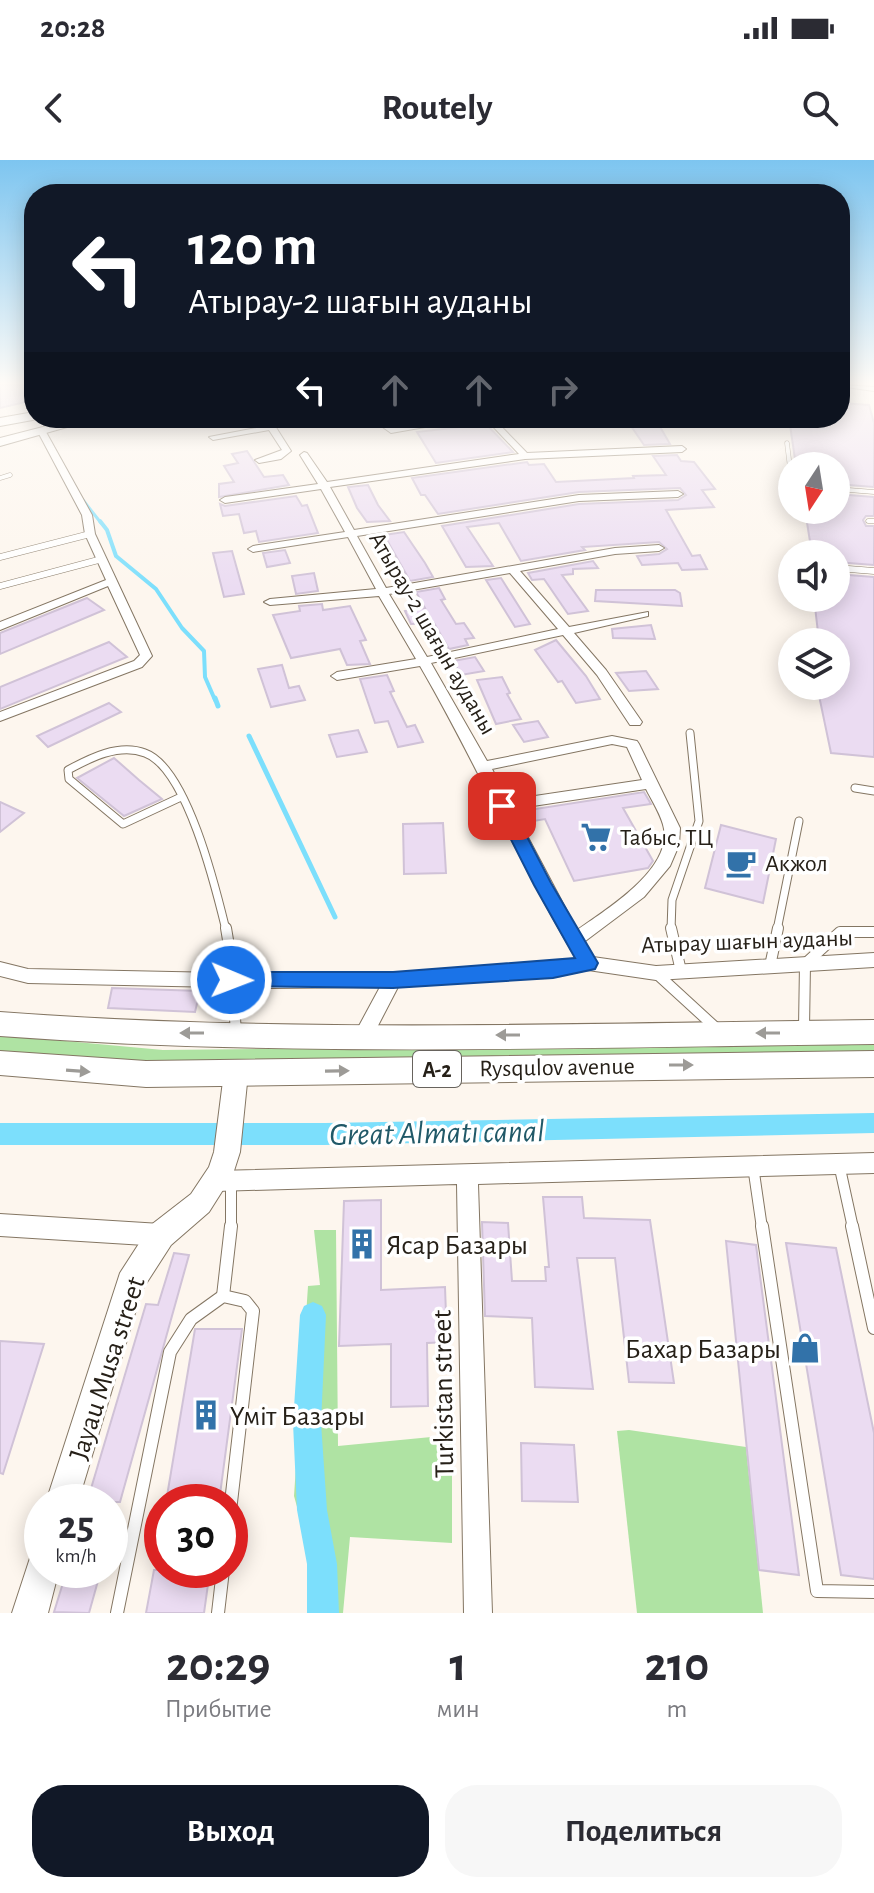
<!DOCTYPE html>
<html lang="ru">
<head>
<meta charset="utf-8">
<style>
	:root { --surface:#fff; --page:#f7f7f7; --text:#2b2b33; --muted:#7c7c81; --accent:#111827 }
	body { margin:0; font-family:"Alegreya Sans",sans-serif; background:var(--page); color:var(--text); height:100vh; display:flex; flex-direction:column; font-size:30px; white-space:nowrap }
	* { box-sizing:border-box; margin:0 }
	p { font-size:26px; color:var(--muted) }
	.icon { flex:none; width:44px; height:44px; fill:none; stroke:currentColor; stroke-width:2; stroke-linecap:round; stroke-linejoin:round }
	.map { position:relative; height:1453px; overflow:hidden }
	.sheet { display:flex; flex-direction:column; background:var(--surface); flex:1 }
	.sheet>* { flex:none }
	.hud { position:absolute; left:24px; top:24px; width:826px; height:244px; border-radius:32px; box-shadow:0 4px 20px #0003; background:#111827; color:#fff; overflow:hidden }
	.needle { width:52px; rotate:192deg }
	.tools { position:absolute; left:778px; top:292px; display:grid; gap:16px }
	.tools a { display:grid; place-items:center; width:72px; height:72px; border-radius:50%; background:var(--surface); box-shadow:0 4px 20px #0003; font-size:40px }
	.speed { position:absolute; left:24px; top:1324px; display:flex; gap:16px; font-size:40px; font-weight:700; text-align:center }
	.speed>* { display:grid; place-content:center; width:104px; height:104px; border-radius:50%; background:var(--surface); box-shadow:0 4px 20px #0003; line-height:1 }
	.speed small { font-size:20px; font-weight:400 }
	.speed .limit { border:12px solid #d22; background:#fff; color:#111 }
	.pin { position:absolute; display:grid; place-items:center; width:68px; height:68px; color:#fff; margin:-34px; border-radius:16px; box-shadow:0 4px 12px #0006 }
	.me { position:absolute; width:88px; margin:-44px; rotate:91deg; stroke-linejoin:round; filter:drop-shadow(0 0 6px #0008) }
	.turn { display:flex; align-items:center; gap:28px; height:168px; padding:0 32px; font-size:36px }
	.turn .icon { width:104px; height:104px; stroke-width:2.5 }
	.turn b { display:block; font-size:56px; line-height:68px }
	.lanes { display:flex; align-items:center; height:76px; padding:0 32px; background:#0003; justify-content:center; gap:40px; direction:ltr }
	.lanes .off { opacity:.35 }
	.eta { display:flex; justify-content:space-evenly; align-items:center; height:136px; text-align:center }
	.eta b { font-size:48px; font-weight:600; line-height:56px }
	.primary-button { display:flex; gap:16px; margin-top:auto; padding:16px 32px }
	.primary-button a { flex:1; height:92px; border-radius:32px; background:var(--accent); color:#fff; font-size:32px; font-weight:600; line-height:92px; text-align:center }
	.primary-button a+a { background:var(--page); color:var(--text) }
	.status { display:flex; justify-content:space-between; align-items:center; height:56px; padding:0 40px; background:var(--surface); direction:ltr }
	.status svg { height:22px; fill:currentColor }
	header { display:flex; justify-content:space-between; align-items:center; height:104px; padding:0 32px; background:var(--surface); font-size:36px; font-weight:600 }
	.map>svg:first-child { display:block }
	.green { fill:#afe3a3 }
	.lines { fill:none; stroke-linecap:round; stroke-linejoin:round }
	.stream-far2 { stroke:#7cdffc; stroke-width:3 }
	.stream-far1 { stroke:#7cdffc; stroke-width:4 }
	.stream { stroke:#7cdffc; stroke-width:5 }
	.canal { fill:#7cdffc; fill-rule:evenodd }
	.building { fill:#ebdcf2; stroke:#d0c2d7; stroke-width:2 }
	.service-far4-casing { stroke:#847663; stroke-width:5 }
	.service-far3-casing { stroke:#847663; stroke-width:7 }
	.service-far2-casing { stroke:#847663; stroke-width:9 }
	.service-far1-casing { stroke:#847663; stroke-width:12 }
	.service-casing { stroke:#847663; stroke-width:14 }
	.minor-casing { stroke:#847663; stroke-width:2 }
	.tertiary-casing { stroke:#847663; stroke-width:2 }
	.primary-casing { stroke:#847663; stroke-width:2 }
	.service-far4 { stroke:#fff; stroke-width:4 }
	.service-far3 { stroke:#fff; stroke-width:6 }
	.service-far2 { stroke:#fff; stroke-width:7 }
	.service-far1 { stroke:#fff; stroke-width:10 }
	.service { stroke:#fff; stroke-width:12 }
	.minor { fill:#fff; fill-rule:evenodd }
	.tertiary { fill:#fff; fill-rule:evenodd }
	.primary { fill:#fff; fill-rule:evenodd }
	.oneway { fill:#9d9b97 }
	.route { fill:#1a73e8; stroke:#114b97; stroke-width:2 }
	.labels { text-anchor:middle; stroke-width:7; stroke-linejoin:round; paint-order:stroke }
	.shield { fill:#fff; stroke:#67635d; stroke-width:2 }
	.shield-label { font-size:22px; font-weight:bold; fill:#262018 }
	.street-label { font-size:24px; fill:#262018; stroke:#fff }
	.poi-label { font-size:24px; fill:#262018; stroke:#fff; text-anchor:start }
	.near-poi-label { font-size:28px; fill:#262018; stroke:#fff; text-anchor:start }
	.near-street-label { font-size:28px; fill:#262018; stroke:#fff }
	.near-water-label { font-size:32px; font-style:italic; fill:#215968; stroke:#fff }
</style>
</head>
<body>
<div class="status"><b>20:28</b><svg viewBox="0 0 49 12"><path d="M0 12V9h3v3zM5 12V6h3v6zM10 12V3h3v9zM15 12V0h3v12zM26 1h20v11H26zM47 4h2v5h-2z"/></svg></div>
<header><svg class="icon" aria-label="back" viewBox="0 0 24 24"><path d="M15 5l-7 7 7 7"/></svg>Routely<svg class="icon" aria-label="search" viewBox="0 0 24 24"><circle cx="10" cy="10" r="6"/><path d="M15 15l6 6"/></svg></header>
<div class="map">
<svg width="874" height="1453" viewBox="0 0 874 1453">
	<rect width="100%" height="100%" fill="#fdf6ee"/>
	<g class="green">
		<polygon points="0,875 163,890 874,882 874,897 161,906 0,892"/>
		<polygon points="314,1070 336,1070 338,1286 452,1275 452,1383 350,1377 343,1453 310,1453 311,1397 294,1336 308,1126 320,1125"/>
		<polygon points="629,1270 746,1287 763,1453 637,1453 617,1271"/>
	</g>
	<g class="lines">
		<polyline class="stream-far2" points="83,340 101,363"/>
		<polyline class="stream-far1" points="100,361 107,370 116,396 156,429 182,468 204,491 205,517 215,540"/>
		<g class="stream">
			<polyline points="215,538 218,546"/>
			<polyline points="249,576 335,757"/>
		</g>
		<g class="canal">
			<polygon points="874,953 874,973 325,985 0,985 0,963 325,963"/>
			<polygon points="313,1142 322,1146 326,1155 321,1263 327,1350 337,1404 339,1453 307,1453 307,1404 297,1350 293,1263 300,1155 304,1146"/>
		</g>
	</g>
	<g class="building">
		<polygon points="0,225 34,225 34,240 0,248"/>
		<polygon points="840,243 869,245 874,263 874,327 836,324 836,306 796,306 789,258 840,258"/>
		<polygon points="486,264 513,292 436,303 417,272"/>
		<polygon points="659,265 670,284 644,285 631,266"/>
		<polygon points="247,291 264,317 283,315 289,325 219,337 219,324 234,322 224,306 238,303 232,294"/>
		<polygon points="677,295 681,301 694,302 715,329 702,330 714,347 666,350 692,396 700,395 707,409 682,410 678,403 642,405 637,396 659,394 667,389 659,382 582,387 585,390 521,401 499,363 467,367 493,406 466,407 442,366 579,344 678,340 686,335 680,328 579,332 438,354 425,335 421,335 412,318 527,302 529,305 544,304 556,322 634,318 633,316 666,315 653,296"/>
		<polygon points="368,325 378,345 390,361 367,362 357,348 348,327"/>
		<polygon points="836,334 874,337 874,356 866,356 863,360 866,366 874,366 874,405 836,402 836,394 812,394 805,350 836,350"/>
		<polygon points="296,336 302,346 307,345 318,373 259,382 256,371 244,373 239,354 223,356 220,344 225,346"/>
		<polygon points="404,372 425,403 433,417 410,421 384,375"/>
		<polygon points="285,390 290,403 267,407 263,393"/>
		<polygon points="232,391 244,434 224,437 213,393"/>
		<polygon points="593,401 598,408 573,409 573,414 562,415 588,451 568,454 544,419 532,420 528,413"/>
		<polygon points="314,413 318,431 296,434 292,416"/>
		<polygon points="836,414 874,417 874,597 831,593 817,526 836,526 836,482 819,481 814,438 836,438"/>
		<polygon points="501,418 530,464 515,467 486,420"/>
		<polygon points="439,428 445,439 441,440 456,464 464,463 474,478 465,479 468,485 449,489 434,463 411,464 405,451 425,448 416,432"/>
		<polygon points="596,430 675,430 680,433 682,446 595,441"/>
		<polygon points="87,438 104,450 0,494 0,473"/>
		<polygon points="322,444 323,450 350,446 366,480 360,481 370,504 347,505 340,489 291,498 273,455 300,451 299,446"/>
		<polygon points="651,465 655,479 613,478 612,469"/>
		<polygon points="556,480 586,516 600,539 576,543 562,521 558,522 535,490"/>
		<polygon points="109,482 127,497 0,549 0,527"/>
		<polygon points="475,497 484,511 461,515 453,501"/>
		<polygon points="282,505 289,528 299,526 305,540 271,547 258,509"/>
		<polygon points="646,511 658,529 629,531 616,513"/>
		<polygon points="387,515 394,531 390,532 407,567 415,565 423,582 398,587 388,561 375,563 360,519"/>
		<polygon points="502,517 510,533 507,534 521,559 496,564 477,520"/>
		<polygon points="109,543 121,552 48,587 37,576"/>
		<polygon points="538,561 548,577 524,582 513,565"/>
		<polygon points="358,570 367,592 337,597 329,575"/>
		<polygon points="114,598 139,620 162,639 124,656 77,618"/>
		<polygon points="644,632 651,644 623,648 653,701 648,708 574,721 545,659 534,661 529,650"/>
		<polygon points="0,642 24,653 0,672"/>
		<polygon points="443,663 446,713 404,714 403,664"/>
		<polygon points="721,665 776,679 763,743 705,728"/>
		<polygon points="112,828 200,831 195,852 108,848"/>
		<polygon points="543,1037 582,1037 584,1058 650,1060 674,1223 629,1222 615,1098 577,1098 593,1229 535,1227 532,1158 485,1156 482,1062 508,1063 512,1121 546,1121 545,1107 549,1107"/>
		<polygon points="381,1040 381,1130 445,1127 447,1182 427,1183 428,1246 391,1247 391,1184 339,1186 344,1041"/>
		<polygon points="726,1081 756,1085 799,1415 759,1410"/>
		<polygon points="786,1083 836,1088 874,1273 874,1419 841,1415"/>
		<polygon points="174,1093 189,1095 120,1342 87,1342 146,1144 158,1145"/>
		<polygon points="195,1169 242,1169 219,1342 166,1342"/>
		<polygon points="0,1181 44,1184 3,1314 0,1313"/>
		<polygon points="521,1283 574,1285 578,1342 522,1341"/>
		<polygon points="67,1410 101,1410 89,1453 54,1452"/>
		<polygon points="154,1410 210,1410 204,1453 146,1453"/>
	</g>
	<g class="lines">
		<g class="service-far4-casing">
			<g id="service-far4">
				<polyline points="787,283 792,324"/>
				<polyline points="0,318 10,315"/>
				<polyline points="836,329 874,332"/>
				<polyline points="868,361 874,361"/>
			</g>
		</g>
		<g class="service-far3-casing">
			<g id="service-far3">
				<polyline points="0,397 90,374"/>
				<polyline points="836,408 874,411"/>
				<polyline points="0,426 102,399"/>
			</g>
		</g>
		<g class="service-far2-casing">
			<g id="service-far2">
				<polyline points="855,628 874,631"/>
				<path d="M181 637 123 664 69 619 68 610C90 598 119 583 145 593 187 608 216 729 226 770"/>
				<polyline points="671,770 672,740 699,661 690,573"/>
				<polyline points="777,770 799,661"/>
			</g>
		</g>
		<g class="service-far1-casing">
			<g id="service-far1">
				<polyline points="226,768 231,798 236,873"/>
				<polyline points="671,768 681,811"/>
				<polyline points="770,806 778,768"/>
				<polyline points="656,813 716,868"/>
				<polyline points="804,868 805,804 840,772 874,772"/>
				<polyline points="839,1004 853,1068"/>
				<polyline points="753,1006 762,1068"/>
				<polyline points="231,1021 231,1068"/>
			</g>
		</g>
		<g class="service-casing">
			<g id="service">
				<polyline points="762,1066 817,1431 874,1432"/>
				<polyline points="852,1066 874,1168"/>
				<polyline points="223,1136 231,1066"/>
				<polyline points="117,1453 170,1192 191,1159 223,1136 245,1141 253,1151 230,1351"/>
				<polyline points="218,1453 223,1410"/>
			</g>
		</g>
		<g class="minor-casing">
			<g id="minor">
				<polygon points="842,225 874,227 874,231 846,227"/>
				<polygon points="262,258 270,258 291,291 281,299 259,303 255,300 282,290 269,270 213,280 209,277 267,266"/>
				<polygon points="370,258 379,258 393,267 455,258 476,258 391,273"/>
				<path d="M485 258H493L527 293 682 286 686 289 682 292 525 299 330 327 354 370 579 335 678 331 683 334 678 337 579 341 357 376 386 428 615 388 659 385 664 388 659 391 615 394 520 411 569 467 648 452V456L574 473 606 510 642 562 640 565H630L597 515 563 475 431 503 487 601 612 576 637 581 639 584 680 668 679 685 670 706 644 737 584 782 593 797 656 806 874 793V807L656 820 588 810 553 817 398 827 369 883 362 885 355 883 353 877 380 827 272 828 28 823 0 816V802L28 809 272 814 393 813 553 803 576 798C519 703 476 602 420 506L337 520 331 516 337 512 416 499 379 436 270 445 264 442 270 439 376 429 348 377 253 392 248 389 253 386 345 372 321 329 225 343 220 340 225 337 318 324 300 295 304 292 307 293 327 322 519 294ZM510 413 558 469 427 497 389 434ZM612 584 627 587 642 620 508 640 492 609ZM646 629C652 641 662 656 664 669 671 710 606 750 577 770L513 649Z"/>
				<polygon points="42,269 46,272 92,355 95,374 152,496 142,507 0,561 0,552 134,501 140,495 108,426 0,470 0,462 106,420 85,374 82,355 38,272"/>
				<polygon points="874,993 874,1013 478,1024 492,1453 464,1453 457,1024 216,1031 209,1028 206,1021 209,1014 216,1011"/>
				<polygon points="0,1054 161,1064 169,1067 172,1075 169,1083 161,1086 0,1076"/>
			</g>
		</g>
		<g class="tertiary-casing">
			<g id="tertiary">
				<polygon points="236,902 244,906 248,913 240,992 233,1014 209,1052 171,1085 142,1130 78,1342 46,1342 120,1113 151,1065 191,1034 209,1007 214,992 224,913 228,906"/>
				<polygon points="42,1393 42,1410 59,1410 48,1453 12,1453 30,1398"/>
			</g>
		</g>
		<g class="primary-casing">
			<g id="primary">
				<polygon points="34,252 34,258 38,259 0,266 0,258"/>
				<polygon points="78,258 99,258 0,286 0,278"/>
				<path d="M0 852C291 874 583 863 874 860V884C583 887 291 898 0 876Z"/>
				<polygon points="0,891 146,901 874,891 874,917 146,927 0,915"/>
			</g>
		</g>
		<use href="#service-far4" class="service-far4"/>
		<use href="#service-far3" class="service-far3"/>
		<use href="#service-far2" class="service-far2"/>
		<use href="#service-far1" class="service-far1"/>
		<use href="#service" class="service"/>
		<use href="#minor" class="minor"/>
		<use href="#tertiary" class="tertiary"/>
		<use href="#primary" class="primary"/>
	</g>
	<defs><path id="oneway-solid" d="M-6-.8H1V-3.2L6.5 0L1 3.2V.8H-6Z" transform="scale(2)"/></defs>
	<g class="oneway">
		<use href="#oneway-solid" transform="translate(192 873) rotate(-180)"/>
		<use href="#oneway-solid" transform="translate(768 873) rotate(180)"/>
		<use href="#oneway-solid" transform="translate(508 875) rotate(180)"/>
		<use href="#oneway-solid" transform="translate(681 905)"/>
		<use href="#oneway-solid" transform="translate(78 911) rotate(4)"/>
		<use href="#oneway-solid" transform="translate(337 911) rotate(-1)"/>
	</g>
	<linearGradient id="sky" x2="0" y2="1"><stop stop-color="#7dc5f0"/><stop offset="0.52" stop-color="#fefbf7"/><stop offset="1" stop-color="#fefbf7" stop-opacity="0"/></linearGradient>
	<rect width="874" height="429" fill="url(#sky)"/>
	<polygon class="route" points="502,640 511,646 551,723 595,798 598,803 595,809 553,818 393,828 224,826 221,820 224,815 231,812 393,812 575,798 534,725 494,646"/>
	<defs>
		<g id="supermarket-bare" transform="scale(2.4)"><path d="M-6-5.5h2.5l.6 2H6L4.5 2H-2.5L-4.4-4H-6ZM-1.5 3.2a1.3 1.3 0 1 0 .1 0ZM3 3.2a1.3 1.3 0 1 0 .1 0Z" fill="#3272a9" stroke="#fff" stroke-width="2.5" paint-order="stroke"/></g>
		<g id="cafe-bare" transform="scale(2.4)"><path d="M-5.5-4.5H6V0H3Q3 3.5 0 3.5H-2.5Q-5.5 3.5-5.5 0ZM3-3.2v2h1.7v-2ZM-6 4.5H4V6H-6Z" fill="#3272a9" stroke="#fff" stroke-width="2.5" paint-order="stroke"/></g>
		<g id="building-bare" transform="scale(2.4)"><path d="M-4-6H4V6H1V3H-1V6H-4ZM-2.5-4.3h1.7v1.8h-1.7ZM.8-4.3h1.7v1.8H.8ZM-2.5-1h1.7V.8h-1.7ZM.8-1h1.7V.8H.8Z" fill="#3272a9" stroke="#fff" stroke-width="2.5" paint-order="stroke"/></g>
		<g id="shop-bare" transform="scale(2.4)"><path d="M-5-2.5h2.3a2.7 3.5 0 0 1 5.4 0H5L5.5 6h-11ZM-1.5-2.5h3a1.5 2.3 0 0 0-3 0Z" fill="#3272a9" stroke="#fff" stroke-width="2.5" paint-order="stroke"/></g>
	</defs>
	<g fill-rule="evenodd">
		<use href="#supermarket-bare" x="596" y="677"/>
		<use href="#cafe-bare" x="741" y="703"/>
		<use href="#building-bare" x="362" y="1084"/>
		<use href="#shop-bare" x="805" y="1188"/>
		<use href="#building-bare" x="206" y="1255"/>
	</g>
	<g class="labels">
		<rect class="shield" x="413" y="891" width="48" height="36" rx="6"/>
		<g class="shield-label">
			<text x="437" y="917">A-2</text>
		</g>
		<g class="street-label">
			<text transform="translate(433 473) rotate(60)" y="8">Атырау-2 шағын ауданы</text>
			<text transform="translate(747 781) rotate(-2)" y="8">Атырау шағын ауданы</text>
			<text transform="translate(557 907) rotate(-1)" y="8">Rysqulov avenue</text>
		</g>
		<g class="poi-label">
			<text x="620" y="685">Табыс, ТЦ</text>
			<text x="765" y="711">Акжол</text>
		</g>
		<g class="near-poi-label">
			<text x="386" y="1094">Ясар Базары</text>
			<text x="781" y="1198" text-anchor="end">Бахар Базары</text>
			<text x="230" y="1265">Үміт Базары</text>
		</g>
		<g class="near-street-label">
			<text transform="translate(106 1208) rotate(-72)" y="10">Jayau Musa street</text>
			<text transform="translate(442 1234) rotate(-91)" y="10">Turkistan street</text>
		</g>
		<g class="near-water-label">
			<text transform="translate(437 972) rotate(-1)" y="11">Great Almatı canal</text>
		</g>
	</g>
</svg>
<div class="tools">
<a><svg class="needle" viewBox="-14 -14 28 28"><path d="M0-13l5 13h-10z" fill="#e53935"/><path d="M0 13l5-13h-10z" fill="#7c7c81"/></svg></a>
<a><svg class="icon" aria-label="sound" viewBox="0 0 24 24"><path d="M4 9h4l5-4v14l-5-4H4zM17 9q2 3 0 6"/></svg></a>
<a><svg class="icon" aria-label="layers" viewBox="0 0 24 24"><path d="M12 4l9 5-9 5-9-5zM3 14l9 5 9-5"/></svg></a>
</div>
<div class="speed"><div>25<small>km/h</small></div><div class="limit">30</div></div>
<div class="pin" style="left:502px;top:646px;background:#d93025"><svg class="icon" aria-label="arrive" viewBox="0 0 24 24"><path d="M6 21V4h12l-3 4 3 4H6"/></svg></div>
<svg class="me" style="left:231px;top:820px" viewBox="-20 -20 40 40"><circle r="17" fill="#1a73e8" stroke="#fff" stroke-width="3"/><path d="M0-11L8 9 0 5-8 9z" fill="#fff"/></svg>
<div class="hud">
<div class="turn"><svg class="icon" aria-label="left" viewBox="0 0 24 24"><path d="M17 20v-9H6M10 6l-5 5 5 5"/></svg><div><b>120 m</b>Атырау-2 шағын ауданы</div></div>
<div class="lanes"><svg class="icon" aria-label="left" viewBox="0 0 24 24"><path d="M17 20v-9H6M10 6l-5 5 5 5"/></svg><svg class="icon off" aria-label="ahead" viewBox="0 0 24 24"><path d="M12 20V5M6 11l6-6 6 6"/></svg><svg class="icon off" aria-label="ahead" viewBox="0 0 24 24"><path d="M12 20V5M6 11l6-6 6 6"/></svg><svg class="icon off" aria-label="right" viewBox="0 0 24 24"><path d="M7 20v-9h11M14 6l5 5-5 5"/></svg></div>
</div>
</div>
<section class="sheet">
<div class="eta">
<div><b>20:29</b><p>Прибытие</p></div>
<div><b>1</b><p>мин</p></div>
<div><b>210</b><p>m</p></div>
</div>
<div class="primary-button"><a>Выход</a><a>Поделиться</a></div>
</section>
</body>
</html>
